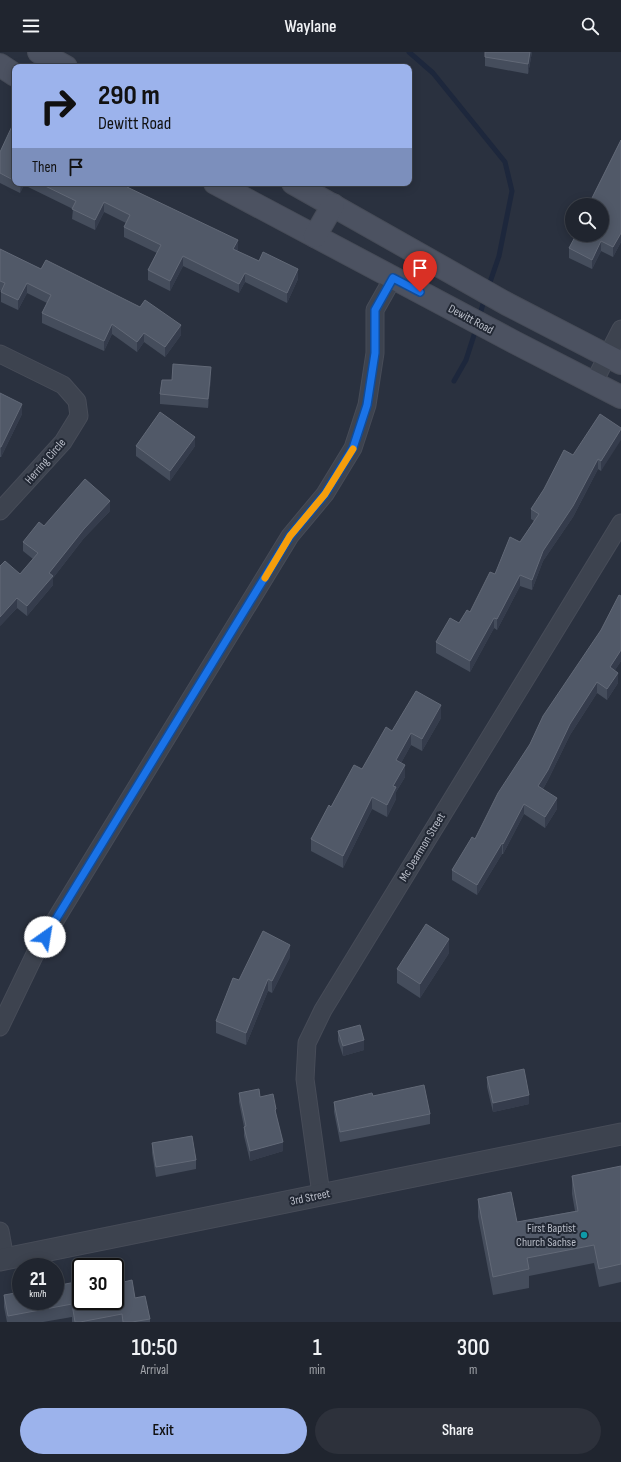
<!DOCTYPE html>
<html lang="en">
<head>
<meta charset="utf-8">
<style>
	:root { --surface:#20252f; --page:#2d313b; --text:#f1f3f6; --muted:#a2a5aa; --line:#3d424b; --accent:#9cb3ec }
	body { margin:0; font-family:"Sofia Sans Condensed",sans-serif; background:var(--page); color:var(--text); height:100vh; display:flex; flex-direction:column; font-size:15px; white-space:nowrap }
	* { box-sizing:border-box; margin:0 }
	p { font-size:13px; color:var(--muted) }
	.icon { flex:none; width:22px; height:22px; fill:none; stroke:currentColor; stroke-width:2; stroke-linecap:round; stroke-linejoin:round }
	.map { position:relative; height:1270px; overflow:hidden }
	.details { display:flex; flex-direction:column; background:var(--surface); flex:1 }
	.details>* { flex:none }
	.hud { position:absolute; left:12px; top:12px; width:400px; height:122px; border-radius:8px; box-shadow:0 2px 10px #0003,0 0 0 1px var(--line); background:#9cb3ec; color:#111; overflow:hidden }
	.controls { position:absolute; left:565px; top:146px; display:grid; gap:8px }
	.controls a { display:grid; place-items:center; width:44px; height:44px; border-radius:50%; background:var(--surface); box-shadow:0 2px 10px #0003,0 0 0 1px var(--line); font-size:20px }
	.speed { position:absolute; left:12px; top:1206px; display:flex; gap:8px; font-size:20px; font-weight:700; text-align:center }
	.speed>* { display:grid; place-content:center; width:52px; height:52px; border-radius:50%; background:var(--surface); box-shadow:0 2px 10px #0003,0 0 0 1px var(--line); line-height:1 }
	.speed small { font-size:10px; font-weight:400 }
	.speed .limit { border:2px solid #111; border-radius:6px; background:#fff; color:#111 }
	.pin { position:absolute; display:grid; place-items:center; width:34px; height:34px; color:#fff; margin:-41px -17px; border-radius:50% 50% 50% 0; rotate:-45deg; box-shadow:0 0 4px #0007 }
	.pin .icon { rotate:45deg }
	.me { position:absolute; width:44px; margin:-22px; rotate:32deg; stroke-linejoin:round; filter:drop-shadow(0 0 3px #0008) }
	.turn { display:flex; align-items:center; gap:14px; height:84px; padding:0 20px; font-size:18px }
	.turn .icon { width:52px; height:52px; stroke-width:2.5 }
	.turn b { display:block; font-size:28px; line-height:34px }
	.then { display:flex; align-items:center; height:38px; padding:0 20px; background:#0003; gap:8px; font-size:15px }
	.eta { display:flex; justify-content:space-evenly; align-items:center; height:68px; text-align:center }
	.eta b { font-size:24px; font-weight:600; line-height:28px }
	.button { display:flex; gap:8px; margin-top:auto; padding:8px 20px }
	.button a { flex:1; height:46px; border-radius:24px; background:var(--accent); color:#111; font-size:16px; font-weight:600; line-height:46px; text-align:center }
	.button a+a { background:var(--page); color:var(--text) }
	header { display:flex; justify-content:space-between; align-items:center; height:52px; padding:0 20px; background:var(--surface); font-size:18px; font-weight:600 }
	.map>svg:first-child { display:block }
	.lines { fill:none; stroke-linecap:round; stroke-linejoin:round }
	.stream { stroke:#1d273c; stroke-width:5 }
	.minor-casing { stroke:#474c58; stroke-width:19 }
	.tertiary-casing { stroke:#474c58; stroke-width:23 }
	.secondary-casing { stroke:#474c58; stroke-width:24 }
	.minor { stroke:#3d434f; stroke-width:17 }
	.tertiary { stroke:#3d434f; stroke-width:21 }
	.secondary { stroke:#4c5261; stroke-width:22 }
	.wall { fill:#454d5c }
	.shaded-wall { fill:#353c4c }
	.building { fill:#515968; stroke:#626977 }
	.route-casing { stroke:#114b97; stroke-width:10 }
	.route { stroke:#1a73e8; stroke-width:7 }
	.slow { stroke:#f59e0b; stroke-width:7 }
	.culture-dot { fill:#0f9aa8; stroke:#222834; stroke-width:1.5 }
	.labels { text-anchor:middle; stroke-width:4; stroke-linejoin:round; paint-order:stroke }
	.street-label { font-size:12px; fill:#babec9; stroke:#222834 }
	.poi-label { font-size:12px; fill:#babec9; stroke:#222834; text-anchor:end }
</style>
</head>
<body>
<header><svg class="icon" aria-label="menu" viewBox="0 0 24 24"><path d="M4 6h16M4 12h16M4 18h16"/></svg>Waylane<svg class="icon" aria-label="search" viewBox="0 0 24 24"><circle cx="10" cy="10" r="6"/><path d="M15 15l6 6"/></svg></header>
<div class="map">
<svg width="621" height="1270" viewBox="0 0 621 1270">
	<rect width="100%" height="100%" fill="#2a313f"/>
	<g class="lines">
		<g class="stream">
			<polyline points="409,0 433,21 505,110 512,139 499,204 488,236"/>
			<polyline points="479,265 485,246"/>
			<polyline points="454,329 466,308 476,277"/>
		</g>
		<g class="minor-casing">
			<g id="minor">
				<polyline points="0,302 63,333 77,349 79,364 63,390 0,459"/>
				<polyline points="593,332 621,277"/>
				<polyline points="0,975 37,898 290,484 325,442 353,396 367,353 375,301 375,258 393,226"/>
				<polyline points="321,1142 305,1027 307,991 323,958 621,471"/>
				<polyline points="0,1179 5,1207"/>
			</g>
		</g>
		<g class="tertiary-casing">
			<polyline id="tertiary" points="0,1208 621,1082"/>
		</g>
		<g class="secondary-casing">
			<g id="secondary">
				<polyline points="39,0 66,15"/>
				<polyline points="0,13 15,23"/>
				<polyline points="215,131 514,290 621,345"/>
				<polyline points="293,131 507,252 621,311"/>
				<polyline points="315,184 333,153"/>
			</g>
		</g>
		<use href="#minor" class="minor"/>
		<use href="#tertiary" class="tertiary"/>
		<use href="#secondary" class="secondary"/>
	</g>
	<g class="wall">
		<polygon points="485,0 532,0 528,22 485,14"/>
		<polygon points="15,71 15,131 126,131 129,136 238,198 237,199 298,227 287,251 245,230 239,241 183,214 170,239 148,228 148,218 157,201 124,185 124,175 126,171 104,160 95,178 72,167 73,157 24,133 20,141 0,131 0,100"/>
		<polygon points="621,88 621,190 613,205 601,199 592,217 569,206 569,196 602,153 590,153 590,150"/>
		<polygon points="0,197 41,217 181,283 165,305 144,290 137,300 112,282 104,299 42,271 42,261 47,251 27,241 18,258 1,250 1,239 0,238"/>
		<polygon points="211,325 208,356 160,352 160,342 172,328"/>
		<polygon points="0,341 22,362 1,405 0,405"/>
		<polygon points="621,376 601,419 598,417 573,465 543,509 532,538 520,534 497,578 494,576 470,620 436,601 436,590 459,571 470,560 495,522 520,490 534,469 531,467 531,457 573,403"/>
		<polygon points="136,394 195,394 170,429 136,404"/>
		<polygon points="110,459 84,486 53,526 53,533 27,564 17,556 0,574 20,522 33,507 23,499 23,490 44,474"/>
		<polygon points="621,544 621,609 615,618 618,631 607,648 597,641 570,683 548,728 543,737 557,757 545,776 524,762 503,802 502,802 477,843 452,828 452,818 475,787 530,692 601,578"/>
		<polygon points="441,666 422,699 411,693 401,711 405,725 396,740 396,747 387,765 372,757 343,816 311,799 311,787 331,755 392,679"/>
		<polygon points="449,901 420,946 397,931 397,917"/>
		<polygon points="290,905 272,941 268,939 246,993 216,981 216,969"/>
		<polygon points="338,979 364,998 343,1004 338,989"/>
		<polygon points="487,1025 529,1052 493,1060 487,1035"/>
		<polygon points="239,1041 260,1045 276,1057 276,1063 283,1099 250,1109 244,1084 244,1075 239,1050"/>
		<polygon points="373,1044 430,1062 430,1072 340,1090 334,1060 334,1050"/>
		<polygon points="152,1091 196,1108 196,1117 156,1125 152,1101"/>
		<polygon points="621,1114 621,1230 599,1235 594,1211 529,1224 529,1236 493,1243 478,1165 478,1147 517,1170 575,1159 572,1142 572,1124"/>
		<polygon points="4,1243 135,1246 150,1267 150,1270 72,1270 72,1265 43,1270 7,1270 4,1255"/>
	</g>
	<g class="shaded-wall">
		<polygon points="530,0 532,0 528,22 528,12"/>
		<polygon points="21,131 24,131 24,133 20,141"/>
		<polygon points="104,150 104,160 95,178 95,168"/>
		<polygon points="621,181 621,190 613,205 613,195"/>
		<polygon points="238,188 238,198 233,207 233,197"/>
		<polygon points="601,189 601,199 592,217 592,208"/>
		<polygon points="183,204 183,214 170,239 170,229"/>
		<polygon points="298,217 298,227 287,251 287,241"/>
		<polygon points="245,221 245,230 239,241 239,232"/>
		<polygon points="27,231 27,241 18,258 18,248"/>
		<polygon points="112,272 112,282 104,299 104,289"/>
		<polygon points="181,273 181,283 165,305 165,295"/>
		<polygon points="144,281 144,290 137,300 137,290"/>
		<polygon points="211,315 211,325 208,356 208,347"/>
		<polygon points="22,352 22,362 1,405 1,395"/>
		<polygon points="621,377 621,388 601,419 601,409"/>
		<polygon points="195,385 195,394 170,429 170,419"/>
		<polygon points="598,407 598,417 573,465 543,509 532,538 532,528 543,499"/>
		<polygon points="110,449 110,459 84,486 53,526 53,533 27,564 27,554 49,521 84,477"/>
		<polygon points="520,523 520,534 497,578 497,567"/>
		<polygon points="17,546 17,556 0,574 0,565"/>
		<polygon points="494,566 494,576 470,620 470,609"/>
		<polygon points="621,598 621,609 610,626 610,615"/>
		<polygon points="618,621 618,631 607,648 607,637"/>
		<polygon points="597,630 597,641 570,683 548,728 538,745 538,734 570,672"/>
		<polygon points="441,653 441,666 422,699 422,687"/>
		<polygon points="411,681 411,693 396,720 396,708"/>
		<polygon points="405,713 405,725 396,740 396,747 387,765 387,753 393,734"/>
		<polygon points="372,745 372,757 343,816 343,804"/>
		<polygon points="557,746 557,757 545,776 545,765"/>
		<polygon points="524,752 524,762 503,802 503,792"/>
		<polygon points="502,791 502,802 477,843 477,833"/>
		<polygon points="449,887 449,901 420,946 420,932"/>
		<polygon points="290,893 290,905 272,941 272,929"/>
		<polygon points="268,927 268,939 246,993 246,981"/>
		<polygon points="364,988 364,998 343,1004 343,994"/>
		<polygon points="529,1043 529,1052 493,1060 493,1051"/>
		<polygon points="283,1090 283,1099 250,1109 250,1099"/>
	</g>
	<g class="building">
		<polygon points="485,0 530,0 528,12 485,5"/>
		<polygon points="14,70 15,71 15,129 0,121 0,100"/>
		<polygon points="621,88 621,181 613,195 601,189 592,208 569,196 576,183 602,183 602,153 591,153 592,151 590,150"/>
		<polygon points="39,131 126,131 129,132 127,135 238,188 233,197 259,209 263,200 298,217 287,241 245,221 239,232 183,204 170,229 148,218 161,193 124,175 130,163 104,150 95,168 72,157 76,149"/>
		<polygon points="0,197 41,217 46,208 140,255 145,248 181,273 165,295 144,281 137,290 112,272 104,289 42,261 51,243 27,231 18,248 1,240 5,231 0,229"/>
		<polygon points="173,312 211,315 208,347 160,342 162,328 172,328"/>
		<polygon points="0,341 22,352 1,395 0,395"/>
		<polygon points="160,360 195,385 170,419 136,394"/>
		<polygon points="600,362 621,376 621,377 601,409 598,407 573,454 543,499 532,528 520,523 497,567 494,566 470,609 436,590 450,566 459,571 467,558 470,560 490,520 495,522 510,485 520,490 539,462 531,457 544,437 564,398 573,403"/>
		<polygon points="85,427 110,449 84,477 49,521 53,524 27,554 17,546 0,565 0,514 5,509 20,522 38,501 23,490 39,470 44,474"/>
		<polygon points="619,543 621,544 621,598 610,615 618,621 607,637 597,630 570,672 548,718 538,734 557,746 545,765 524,752 503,792 502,791 477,833 452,818 472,785 475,787 498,741 530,692 543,664 601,578"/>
		<polygon points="416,639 441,653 422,687 411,681 396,708 405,713 393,734 396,735 387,753 372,745 343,804 311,787 329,753 331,755 354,713 362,717 386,675 392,679"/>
		<polygon points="426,872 449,887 420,932 397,917"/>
		<polygon points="263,879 290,893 272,929 268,927 246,981 216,969 233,926 239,928"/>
		<polygon points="360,973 364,988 343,994 338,979"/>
		<polygon points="524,1017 529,1043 493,1051 487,1025"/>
		<polygon points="424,1033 430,1062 340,1080 334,1050 372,1041 373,1044"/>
		<polygon points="259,1037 260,1045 273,1042 276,1057 275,1058 283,1090 250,1099 244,1075 246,1074 239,1041"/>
		<polygon points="192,1084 196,1108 156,1115 152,1091"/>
		<polygon points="621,1114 621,1212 599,1217 594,1193 527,1206 529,1217 493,1225 478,1147 511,1140 517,1170 578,1159 572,1124"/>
		<polygon points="132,1228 135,1246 145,1244 150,1267 132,1270 123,1270 122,1262 80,1270 75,1270 72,1252 8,1264 4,1243 21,1240 21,1249 55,1249 55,1234 81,1229 81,1249 115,1249 115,1232"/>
	</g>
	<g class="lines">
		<g class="route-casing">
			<polyline id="route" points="45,885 290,484 325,442 353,396 367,353 375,301 375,258 393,226 420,240"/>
		</g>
		<use href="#route" class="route"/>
		<polyline class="slow" points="265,526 290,484 325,442 353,397"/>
	</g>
	<circle class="culture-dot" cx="584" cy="1183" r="4"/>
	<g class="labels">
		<g class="street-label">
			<text transform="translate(471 267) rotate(28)" y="4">Dewitt Road</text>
			<text transform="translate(45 409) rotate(-49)" y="4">Herring Circle</text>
			<text transform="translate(422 795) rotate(-59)" y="4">Mc Dearmon Street</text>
			<text transform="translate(310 1145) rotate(-12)" y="4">3rd Street</text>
		</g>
		<g class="poi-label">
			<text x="576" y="1180">First Baptist<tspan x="576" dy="14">Church Sachse</tspan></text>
		</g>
	</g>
</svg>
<div class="controls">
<a><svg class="icon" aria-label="search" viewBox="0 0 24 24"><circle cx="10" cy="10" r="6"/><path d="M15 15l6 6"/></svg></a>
</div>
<div class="speed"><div>21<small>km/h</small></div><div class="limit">30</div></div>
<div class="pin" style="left:420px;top:240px;background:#d93025"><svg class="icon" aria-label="arrive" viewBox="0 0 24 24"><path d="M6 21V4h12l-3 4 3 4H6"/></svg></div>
<svg class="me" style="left:45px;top:885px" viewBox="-20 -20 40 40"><circle r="19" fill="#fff"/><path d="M0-13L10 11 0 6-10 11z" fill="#1a73e8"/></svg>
<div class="hud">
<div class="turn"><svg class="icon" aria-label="right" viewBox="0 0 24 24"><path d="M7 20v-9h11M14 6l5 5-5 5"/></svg><div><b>290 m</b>Dewitt Road</div></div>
<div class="then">Then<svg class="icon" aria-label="arrive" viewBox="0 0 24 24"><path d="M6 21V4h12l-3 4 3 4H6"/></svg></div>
</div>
</div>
<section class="details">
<div class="eta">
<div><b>10:50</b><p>Arrival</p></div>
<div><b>1</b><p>min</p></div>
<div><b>300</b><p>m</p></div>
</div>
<div class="button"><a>Exit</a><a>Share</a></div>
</section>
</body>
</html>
